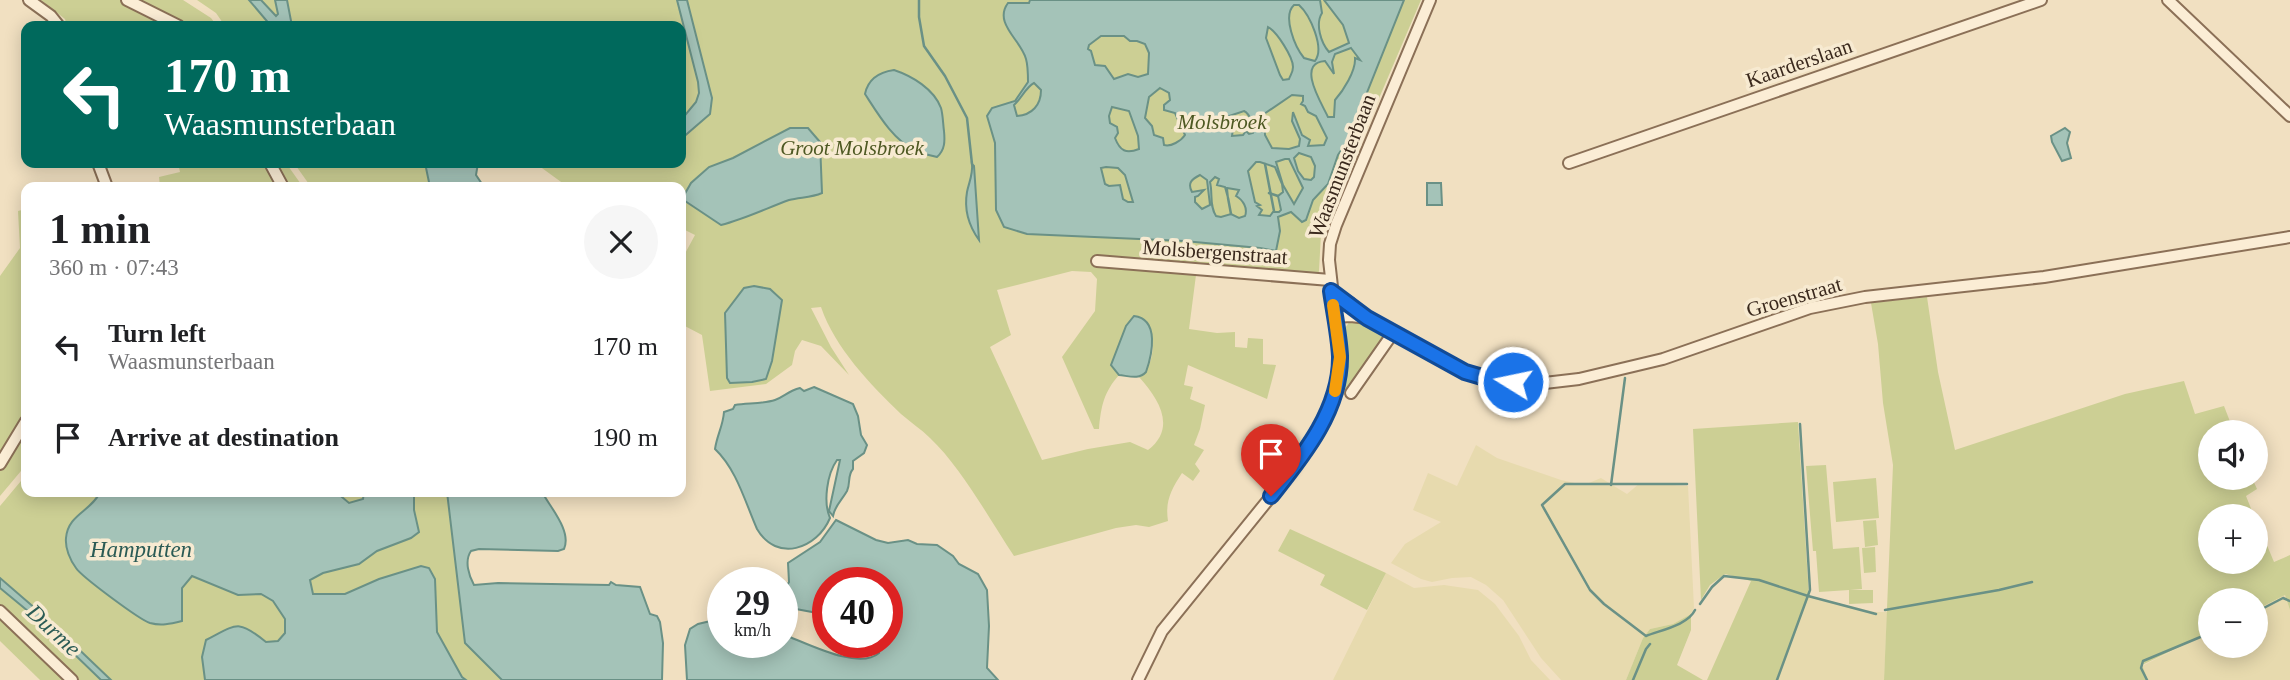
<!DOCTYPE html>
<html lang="en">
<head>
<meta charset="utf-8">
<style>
	:root { --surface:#fff; --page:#f6f6f6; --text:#202124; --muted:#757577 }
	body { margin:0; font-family:"Times New Roman",serif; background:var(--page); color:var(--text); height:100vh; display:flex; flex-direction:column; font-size:26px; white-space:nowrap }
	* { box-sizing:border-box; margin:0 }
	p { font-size:23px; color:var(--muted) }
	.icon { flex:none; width:38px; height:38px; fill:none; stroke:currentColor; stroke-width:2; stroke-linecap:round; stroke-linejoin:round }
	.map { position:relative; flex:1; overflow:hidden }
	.panel { position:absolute; left:21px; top:182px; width:665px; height:315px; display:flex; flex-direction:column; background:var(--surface); border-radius:14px; box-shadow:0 4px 18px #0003 }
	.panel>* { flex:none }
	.guide { position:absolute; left:21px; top:21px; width:665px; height:147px; border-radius:14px; box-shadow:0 4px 18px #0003; background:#00695c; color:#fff; overflow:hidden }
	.controls { position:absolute; left:2198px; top:420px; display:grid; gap:14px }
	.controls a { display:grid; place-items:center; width:70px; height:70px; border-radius:50%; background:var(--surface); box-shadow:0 4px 18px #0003; font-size:35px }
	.speed { position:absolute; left:707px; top:567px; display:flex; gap:14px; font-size:35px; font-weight:700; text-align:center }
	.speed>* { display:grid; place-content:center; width:91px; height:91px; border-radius:50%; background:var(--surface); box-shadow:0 4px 18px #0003; line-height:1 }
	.speed small { font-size:18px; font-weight:400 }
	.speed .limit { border:10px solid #d22; background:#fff; color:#111 }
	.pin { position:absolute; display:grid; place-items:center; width:60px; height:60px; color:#fff; margin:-72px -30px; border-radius:50% 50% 50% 0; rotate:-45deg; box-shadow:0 0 7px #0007 }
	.pin .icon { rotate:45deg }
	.me { position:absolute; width:77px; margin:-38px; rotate:280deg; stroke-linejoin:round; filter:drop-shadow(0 0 5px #0008) }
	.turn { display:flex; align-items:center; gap:24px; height:147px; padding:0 28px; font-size:32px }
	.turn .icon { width:91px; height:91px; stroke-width:2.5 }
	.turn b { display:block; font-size:49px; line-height:60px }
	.round { display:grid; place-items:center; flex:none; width:74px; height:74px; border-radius:37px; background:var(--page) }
	.head { display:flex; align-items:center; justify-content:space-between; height:119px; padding:0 28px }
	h1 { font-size:42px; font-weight:600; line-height:52px }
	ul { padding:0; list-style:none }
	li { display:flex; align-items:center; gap:21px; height:91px; padding:0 28px }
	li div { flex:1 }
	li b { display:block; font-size:26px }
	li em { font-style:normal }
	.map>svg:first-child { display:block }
	.farmland { fill:#e7daae }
	.green { fill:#cccf94; fill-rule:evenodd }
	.water { fill:#a4c3b8; stroke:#6a9186; stroke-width:2; fill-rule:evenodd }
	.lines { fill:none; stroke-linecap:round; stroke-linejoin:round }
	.stream { stroke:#6a9186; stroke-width:2.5 }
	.minor-casing { stroke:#8b7057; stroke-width:14 }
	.minor { stroke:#fbedd5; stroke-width:10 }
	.route-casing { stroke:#114b97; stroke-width:18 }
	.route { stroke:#1a73e8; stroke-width:12 }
	.slow { stroke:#f59e0b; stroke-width:12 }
	.labels { text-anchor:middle; stroke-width:7; stroke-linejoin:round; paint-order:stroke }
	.street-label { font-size:21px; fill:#3a291d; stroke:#f7ead1 }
	.park-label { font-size:21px; font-style:italic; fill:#4d5822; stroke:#f7ead1 }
	.water-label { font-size:23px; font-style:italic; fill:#2b5b55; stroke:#f7ead1 }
</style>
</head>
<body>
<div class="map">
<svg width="2290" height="680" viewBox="0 0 2290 680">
	<rect width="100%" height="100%" fill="#f1e0c1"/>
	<g class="farmland">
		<polygon points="1476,445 1497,458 1561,480 1584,485 1601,478 1627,494 1640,483 1688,486 1694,608 1691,614 1673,624 1650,629 1643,638 1626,680 1561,680 1541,658 1503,600 1486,585 1471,577 1452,578 1432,582 1421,579 1391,563 1405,544 1441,522 1413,510 1428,473 1457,486"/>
		<polygon points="1386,573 1414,588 1444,585 1478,590 1495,604 1519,636 1531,660 1550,680 1333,680"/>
		<polygon points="2285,595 2290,610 2290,680 2148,680 2142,666 2210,632 2210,646 2256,646 2256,610"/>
		<polygon points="1809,596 1875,612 1887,612 1884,680 1776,680"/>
	</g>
	<g class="green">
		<polygon points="41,0 183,0 211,18 217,26 67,26 65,19"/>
		<path d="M197 0H1421L1321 234 1319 271 1314 285 1196 275 1189 329 1217 333 1235 332V347L1247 348 1248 338 1263 339V364L1276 365 1267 399 1188 365 1184 385 1193 387 1190 399 1205 405 1200 429 1194 445 1204 450 1195 464 1200 471 1193 481 1182 473C1171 490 1165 501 1168 521L1149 527 1136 525 1116 528 1014 556C990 520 961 467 930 438 921 429 910 422 901 414 870 384 835 348 821 307L811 308 831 347 849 375 821 346 802 340 795 351 792 365 766 384 710 391 702 335 681 324V261L695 235 681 228V187H568L535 163H681V26H225L216 13ZM1072 271 1091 272 1097 279 1095 311 1062 357 1094 429H1099C1101 406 1104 392 1119 375L1112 365C1113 357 1128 321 1134 316 1158 320 1158 366 1139 377 1159 399 1177 428 1148 450L1130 442 1088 449 1042 460 990 347 1011 335 997 290ZM725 313 752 382 730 383 727 378Z"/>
		<polygon points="178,163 286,163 303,187 160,187 159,177 180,172"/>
		<polygon points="294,163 425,163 430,187 311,187"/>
		<polygon points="26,209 26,465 0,496 0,276 20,248 18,211"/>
		<polygon points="1927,297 1938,372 1955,450 2125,394 2184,381 2195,414 2224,406 2234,432 2210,432 2210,478 2252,478 2257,489 2246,496 2254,516 2210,516 2210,562 2256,562 2256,519 2274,562 2290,555 2290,610 2285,595 2256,610 2256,600 2210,600 2210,632 2142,665 2148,680 1884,680 1893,465 1883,403 1878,344 1871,303"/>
		<polygon points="1350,321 1357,321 1384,334 1372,357 1339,401 1345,381 1343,331"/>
		<polygon points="1798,422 1809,596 1776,680 1707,680 1751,581 1725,574 1710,585 1701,600 1693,429"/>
		<polygon points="1826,465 1833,549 1859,547 1862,589 1850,590 1873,590 1873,603 1849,604 1849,590 1819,592 1816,551 1813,551 1806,466"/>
		<polygon points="26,475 26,492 447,492 465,643 502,680 111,680 44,616 0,578 0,506"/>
		<polygon points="1876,478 1879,518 1836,522 1833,482"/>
		<polygon points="1876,520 1878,545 1865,547 1863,521"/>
		<polygon points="1290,529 1386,573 1367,610 1320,585 1325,575 1278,551"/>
		<polygon points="1875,547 1876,572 1864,573 1862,548"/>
		<polygon points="0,588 40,621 101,680 40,680 0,641"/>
		<polygon points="1691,614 1691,630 1677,665 1703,680 1626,680 1643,638 1650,629 1673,624"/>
	</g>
	<g class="water">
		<polygon points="249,0 261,0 276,16 278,14 275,0 287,0 292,26 271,26"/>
		<polygon points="677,0 687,0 712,98 710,114 681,139 681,120 696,102 699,93 698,82"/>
		<path d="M1030 0H1320L1322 13C1315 24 1321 43 1329 52L1349 43 1343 25 1324 0H1404L1348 140 1338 155 1328 184 1313 200 1306 220 1302 222 1291 212 1278 217 1280 231 1276 251 1260 248 1184 241 1027 234 1004 227 996 210 995 143 987 116 992 108 1015 101 1028 82C1028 75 1028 66 1026 59 1021 40 993 23 1008 3H1029ZM1294 5H1299C1310 15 1325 48 1315 61L1304 58C1295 47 1282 16 1294 5ZM1268 27C1277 32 1293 57 1293 67 1293 72 1291 74 1289 79L1283 80 1280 75 1266 38ZM1101 36H1124L1130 41H1137L1145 44 1149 53 1148 74 1138 77 1128 74 1114 79 1105 66 1095 65 1091 51 1088 49 1089 45ZM1351 48 1360 60 1355 58C1356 71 1343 91 1335 100L1334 117H1328C1321 102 1296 63 1325 61L1334 74 1332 62 1335 54ZM1034 83 1041 90C1041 105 1032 115 1017 116L1014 105C1021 99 1026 87 1034 83ZM1160 88 1169 93 1170 100 1164 105V110L1175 113 1185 135C1181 141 1171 147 1164 145L1163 138 1154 135 1152 126 1145 118 1149 97ZM1292 95 1303 96V101L1301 104 1305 106 1308 112 1316 116 1327 138 1324 145 1308 146 1310 140 1302 135 1293 112 1292 121 1300 139 1299 146 1289 149 1272 148 1265 135 1264 114ZM1112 107 1129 111 1138 136 1139 149C1126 154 1120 151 1115 138L1118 133 1117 127 1110 123 1109 116ZM1244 111C1250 114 1255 127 1253 133L1249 134 1246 131 1243 135 1232 136 1234 122 1229 116ZM1299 153 1311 157 1315 166 1314 177 1311 180 1304 179 1298 171 1294 158ZM1285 159H1289L1303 188 1294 204 1283 185 1276 162ZM1256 162H1260L1275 167 1282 184 1283 192 1278 196 1281 210 1279 212H1273L1270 216 1259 215 1262 210 1257 206 1260 205 1255 202 1248 171ZM1106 167 1118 168 1125 175 1133 202H1128L1123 199 1120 185 1109 186 1105 184 1101 168ZM1200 175 1207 180 1210 205 1202 209 1195 202V197L1198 196 1204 190 1192 192C1187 183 1192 179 1200 175ZM1215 177 1219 179 1217 185 1225 187 1228 198 1227 188 1239 190 1236 196C1243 200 1248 208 1245 216L1239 218 1231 214 1221 217 1216 216C1209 205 1213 194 1210 182Z"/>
		<path d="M894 70C912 76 934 89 941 108 943 115 943 124 944 131 945 141 945 150 937 157 930 155 922 154 916 151 893 140 878 114 865 94 868 79 880 72 894 70Z"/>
		<path d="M790 128H808L820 142 822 193C811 198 800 197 789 200 767 208 745 219 721 225L682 199 691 183 709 167 733 158Z"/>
		<polygon points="2065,128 2070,132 2067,143 2071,158 2062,161 2052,142 2051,136"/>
		<polygon points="425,163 478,163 476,175 484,187 430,187"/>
		<path d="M972 164 974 166 979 240C969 226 964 209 967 192 969 182 973 175 972 164Z"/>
		<polygon points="1427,183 1441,183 1442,205 1427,205"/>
		<polygon points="754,286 770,289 782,300 772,361 766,379 752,382 730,383 727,378 725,313 744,288"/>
		<path d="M1134 316C1160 319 1152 355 1146 372 1139 380 1129 376 1119 375L1111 365 1126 326Z"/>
		<path d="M814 387 853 404 858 416 861 435 867 445 864 453 853 461V469C847 476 851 482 847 491 842 500 835 505 833 516L829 511 840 460H837C827 474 823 502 830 518 817 549 777 563 757 529 745 502 737 470 715 449 717 435 723 426 724 412L733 409 735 405C748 403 763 404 775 400 784 397 788 391 800 388L804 391Z"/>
		<path d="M100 492H336L349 503 363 499 364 492H414V510L419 532 411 538 377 551 359 564 323 573 310 580 313 594H345L379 579 421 566 429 568 435 579 437 632 462 677 466 680H205L202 657 206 640C237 624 238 619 266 642L278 641 285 633V619L273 601 261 594 238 595 192 576 182 588V621C170 624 161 626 150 623 140 620 82 577 76 568 70 560 65 548 66 538 68 514 92 511 100 492Z"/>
		<path d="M447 492H542C550 507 572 531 564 549L558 551 479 549 471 551C464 561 469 576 474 585L498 583 609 585 611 582 616 585 640 587 650 614 657 616 660 622 663 643 662 680H502L465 643Z"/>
		<path d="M836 520 876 540 888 543 908 540 917 544 937 545 953 556 959 564 978 574 987 590 989 626 987 668 998 680H687L685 645 690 629 698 624 723 618V642H782V634C805 642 858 671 879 653L881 642H887V583H828V615L796 609 782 601V594L789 582 788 563 820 542Z"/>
		<polygon points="0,578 44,616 111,680 101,680 40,621 0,588"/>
	</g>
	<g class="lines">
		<g class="stream">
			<polyline points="919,0 919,17 924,46 945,76 967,118 972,164"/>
			<polyline points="1265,164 1274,211"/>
			<polyline points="1269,193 1278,196"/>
			<polyline points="1228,198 1231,214"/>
			<path d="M1687 484H1565L1542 505 1590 590 1604 604 1646 636C1661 630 1688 625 1695 610"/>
			<polyline points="1611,485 1625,378"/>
			<polyline points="1700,604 1712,587 1724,576 1759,580 1808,596 1876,614"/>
			<polyline points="1885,610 1999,590 2032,582"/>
			<polyline points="2256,612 2283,598 2290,601"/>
			<polyline points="1633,680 1646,649 1650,644"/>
			<polyline points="1777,680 1810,590 1800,424"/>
			<polyline points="2147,680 2141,668 2143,661 2210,633"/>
		</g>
		<g class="minor-casing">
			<g id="minor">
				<polyline points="29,0 51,16 59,26"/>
				<polyline points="127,0 179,26"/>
				<polyline points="2168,0 2290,116"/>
				<polyline points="98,163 107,187"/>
				<polyline points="270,163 283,187"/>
				<polyline points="1569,163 2041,0"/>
				<polyline points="1097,261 1330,280"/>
				<polyline points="1331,291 1350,303 1367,318 1465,371 1489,379 1536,384 1579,379 1663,359 1810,308 1865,297 2044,277 2290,237"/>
				<polyline points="1334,317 1351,316 1367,318"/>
				<polyline points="1351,393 1393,333"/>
				<polyline points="0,464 26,421"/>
				<polyline points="0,611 72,680"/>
				<polyline points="1138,680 1162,631 1281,484 1323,422 1332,404 1338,379 1340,357 1329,260 1330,244 1336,225 1430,0"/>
			</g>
		</g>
		<use href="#minor" class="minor"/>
	</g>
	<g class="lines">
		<g class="route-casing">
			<path id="route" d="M1271 496C1302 457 1341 410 1340 356 1339 335 1334 312 1331 291L1367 318 1465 372 1489 379 1513 382"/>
		</g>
		<use href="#route" class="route"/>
		<polyline class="slow" points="1333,305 1340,357 1335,391"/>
	</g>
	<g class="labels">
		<g class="street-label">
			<text transform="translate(1799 63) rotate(-19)" y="7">Kaarderslaan</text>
			<text transform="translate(1342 166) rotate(-69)" y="7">Waasmunsterbaan</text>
			<text transform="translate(1215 252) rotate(4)" y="7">Molsbergenstraat</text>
			<text transform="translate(1794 297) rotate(-16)" y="7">Groenstraat</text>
		</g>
		<g class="park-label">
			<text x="1222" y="129">Molsbroek</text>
			<text x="852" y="155">Groot Molsbroek</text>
		</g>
		<g class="water-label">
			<text x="141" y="557">Hamputten</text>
			<text transform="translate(54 630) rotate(43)" y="8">Durme</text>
		</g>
	</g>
</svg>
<div class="controls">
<a><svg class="icon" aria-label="sound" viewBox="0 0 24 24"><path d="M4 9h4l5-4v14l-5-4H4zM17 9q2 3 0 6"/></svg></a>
<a>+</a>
<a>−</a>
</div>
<div class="speed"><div>29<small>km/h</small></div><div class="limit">40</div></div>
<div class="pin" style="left:1271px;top:496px;background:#d93025"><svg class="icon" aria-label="arrive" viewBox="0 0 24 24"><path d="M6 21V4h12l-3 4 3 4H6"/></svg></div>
<svg class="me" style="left:1513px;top:382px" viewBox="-20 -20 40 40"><circle r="17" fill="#1a73e8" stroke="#fff" stroke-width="3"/><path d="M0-11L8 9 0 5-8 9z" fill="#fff"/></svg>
<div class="guide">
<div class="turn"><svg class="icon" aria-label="left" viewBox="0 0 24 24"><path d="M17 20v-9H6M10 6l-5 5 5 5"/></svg><div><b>170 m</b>Waasmunsterbaan</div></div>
</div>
<section class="panel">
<div class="head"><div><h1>1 min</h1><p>360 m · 07:43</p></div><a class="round"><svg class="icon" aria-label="close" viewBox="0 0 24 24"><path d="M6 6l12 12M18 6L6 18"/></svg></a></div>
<ul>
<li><svg class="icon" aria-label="left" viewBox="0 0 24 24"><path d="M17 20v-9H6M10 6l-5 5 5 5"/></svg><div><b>Turn left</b><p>Waasmunsterbaan</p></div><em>170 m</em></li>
<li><svg class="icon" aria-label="arrive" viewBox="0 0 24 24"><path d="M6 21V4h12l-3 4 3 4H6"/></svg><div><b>Arrive at destination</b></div><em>190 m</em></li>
</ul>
</section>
</div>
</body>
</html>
